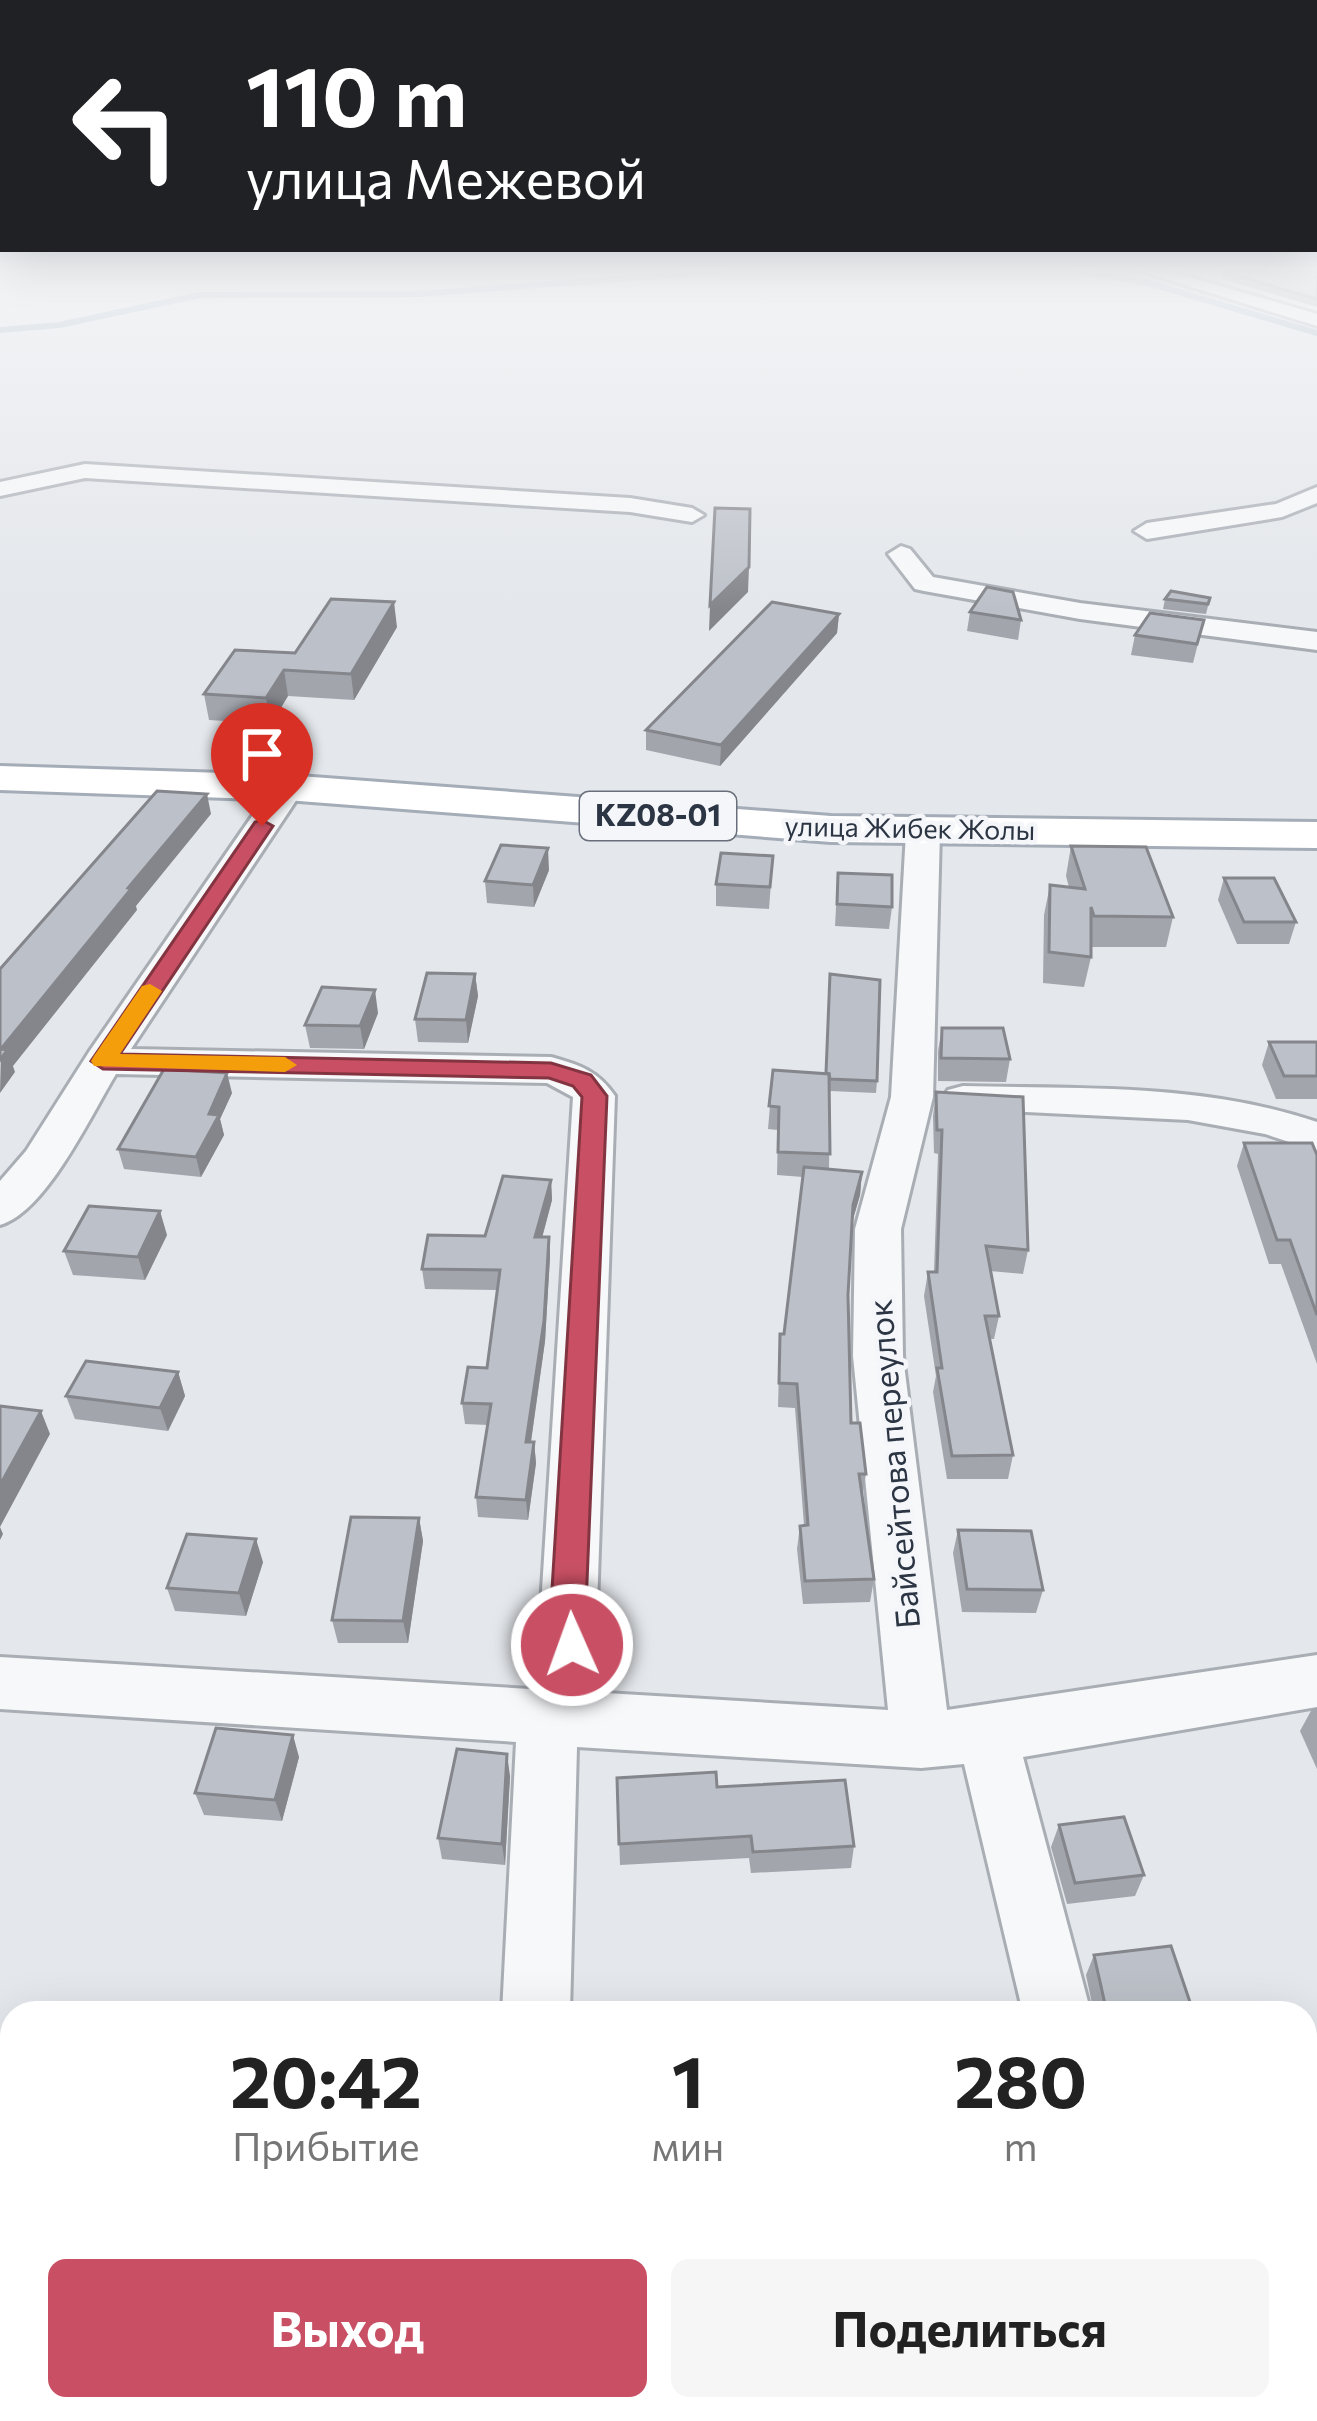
<!DOCTYPE html>
<html lang="ru">
<head>
<meta charset="utf-8">
<style>
	:root { --surface:#fff; --page:#f6f6f6; --text:#222; --muted:#767676; --accent:#c95064 }
	body { margin:0; font-family:Commissioner,sans-serif; background:var(--page); color:var(--text); height:100vh; display:flex; flex-direction:column; font-size:45px; white-space:nowrap }
	* { box-sizing:border-box; margin:0 }
	p { font-size:39px; color:var(--muted) }
	.icon { flex:none; width:66px; height:66px; fill:none; stroke:currentColor; stroke-width:2; stroke-linecap:round; stroke-linejoin:round }
	.map { position:relative; flex:1; overflow:hidden }
	.side { position:absolute; left:0px; top:2001px; width:1317px; height:420px; display:flex; flex-direction:column; background:var(--surface); border-radius:36px 36px 0 0; box-shadow:0 12px 48px #0002 }
	.side>* { flex:none }
	.banner { position:absolute; left:0px; top:0px; width:1317px; height:252px; box-shadow:0 12px 48px #0002; background:#202124; color:#fff; overflow:hidden }
	.pin { position:absolute; display:grid; place-items:center; width:102px; height:102px; color:#fff; margin:-123px -51px; border-radius:50% 50% 50% 0; rotate:-45deg; box-shadow:0 0 12px #0007 }
	.pin .icon { rotate:45deg }
	.me { position:absolute; width:132px; margin:-66px; rotate:358deg; stroke-linejoin:round; filter:drop-shadow(0 0 9px #0008) }
	.turn { display:flex; align-items:center; gap:42px; height:252px; padding:0 48px; font-size:54px }
	.turn .icon { width:156px; height:156px; stroke-width:2.5 }
	.turn b { display:block; font-size:84px; line-height:102px }
	.eta { display:flex; justify-content:space-evenly; align-items:center; height:204px; text-align:center }
	.eta b { font-size:72px; font-weight:700; line-height:84px }
	.action { display:flex; gap:24px; margin-top:auto; padding:24px 48px }
	.action a { flex:1; height:138px; border-radius:18px; background:var(--accent); color:#fff; font-size:48px; font-weight:700; line-height:138px; text-align:center }
	.action a+a { background:var(--page); color:var(--text) }
	.map>svg:first-child { display:block }
	.lines { fill:none; stroke-linecap:round; stroke-linejoin:round }
	.stream { stroke:#a1b5c9; stroke-width:6 }
	.minor-casing { stroke:#a9aeb5; stroke-width:6 }
	.major-casing { stroke:#a4acb7; stroke-width:6 }
	.minor { fill:#f7f8fa; fill-rule:evenodd }
	.major { fill:#fff; fill-rule:evenodd }
	.wall { fill:#a2a5ac }
	.shaded-wall { fill:#84868c }
	.building { fill:#bcc0c8; stroke:#84868c; stroke-width:3 }
	.route { fill:#c95064; stroke:#833441; stroke-width:3 }
	.slow { fill:#f59e0b }
	.labels { text-anchor:middle; stroke-width:9; stroke-linejoin:round; paint-order:stroke }
	.far-street-label { font-size:27px; fill:#2c3543; stroke:#f4f6f9 }
	.shield { fill:#f4f6f9; stroke:#686f7a; stroke-width:3 }
	.shield-label { font-size:30px; font-weight:bold; fill:#2c3543 }
	.street-label { font-size:33px; fill:#2c3543; stroke:#f4f6f9 }
</style>
</head>
<body>
<div class="map">
<svg width="1317" height="2421" viewBox="0 0 1317 2421">
	<rect width="100%" height="100%" fill="#e4e7eb"/>
	<g class="lines">
		<g class="stream">
			<polyline points="1076,271 1145,282 1317,333"/>
			<polyline points="0,330 59,325 200,295 420,294 725,271"/>
		</g>
		<g class="minor-casing">
			<g id="minor">
				<polygon points="1140,271 1169,271 1317,314 1317,326"/>
				<polygon points="85,464 630,498 692,508 704,515 692,522 630,512 85,478 0,496 0,482"/>
				<polygon points="1317,487 1317,503 1282,517 1147,539 1134,531 1147,523 1276,504"/>
				<polygon points="901,546 910,549 933,577 1080,603 1317,632 1317,650 1080,619 924,591 915,589 888,554"/>
				<path d="M289 777 305 787 131 1049 551 1057C580 1065 598 1071 615 1096L597 1606 606 1693 888 1710 853 1356 855 1229 891 1097 906 832 911 825H935L940 832 933 1097 901 1229 903 1356 947 1710 1317 1655V1707L1023 1757 1091 2013H1023L964 1764 921 1768 577 1747 570 2013H502L516 1742 0 1709V1657L547 1690 541 1606 573 1097 547 1083 116 1074C91 1115 46 1212 0 1225V1181L26 1151 89 1052 277 780Z"/>
				<path d="M963 1086C1082 1089 1202 1083 1317 1122V1151L1265 1134 1188 1120 948 1108 942 1099 948 1090Z"/>
				<polygon points="447,2409 527,2409 526,2421 446,2421"/>
			</g>
		</g>
		<g class="major-casing">
			<polygon id="major" points="0,766 286,775 831,816 1317,822 1317,848 831,842 286,800 0,790"/>
		</g>
		<use href="#minor" class="minor"/>
		<use href="#major" class="major"/>
	</g>
	<g class="wall">
		<polygon points="1317,271 1317,307 1222,279 1224,272"/>
		<polygon points="1210,598 1206,614 1163,609 1165,599"/>
		<polygon points="970,612 1021,620 1018,640 967,631"/>
		<polygon points="839,614 837,633 720,766 646,750 646,730"/>
		<polygon points="1204,620 1193,663 1131,655 1135,635"/>
		<polygon points="397,627 354,700 288,696 271,724 209,720 204,694 295,653"/>
		<polygon points="1071,846 1173,917 1166,947 1091,947 1091,957 1084,987 1043,983 1044,915 1050,885 1069,887 1066,876"/>
		<polygon points="773,856 769,909 716,906 716,884"/>
		<polygon points="549,870 534,907 487,903 485,881"/>
		<polygon points="838,873 892,907 889,929 835,926"/>
		<polygon points="1224,878 1296,922 1289,944 1237,944 1218,900"/>
		<polygon points="475,974 478,996 468,1043 418,1042 415,1019"/>
		<polygon points="378,1013 364,1049 310,1048 305,1025"/>
		<polygon points="942,1028 1010,1059 1006,1082 938,1081 938,1051"/>
		<polygon points="1269,1042 1317,1042 1317,1099 1276,1099 1262,1065"/>
		<polygon points="773,1070 877,1081 876,1093 830,1091 829,1169 862,1172 860,1195 852,1223 848,1295 851,1423 866,1474 862,1497 874,1579 870,1602 803,1604 797,1549 800,1526 804,1525 795,1408 778,1407 780,1334 784,1334 803,1177 777,1175 778,1130 768,1129"/>
		<polygon points="936,1092 1028,1250 1023,1274 990,1271 999,1316 994,1339 989,1339 1013,1455 1008,1479 947,1479 933,1392 936,1376 924,1296 928,1272 934,1272 938,1154 934,1153 933,1116"/>
		<polygon points="232,1093 220,1119 224,1135 201,1177 124,1169 118,1149"/>
		<polygon points="1244,1143 1317,1155 1317,1364 1281,1264 1269,1264 1237,1166"/>
		<polygon points="551,1180 552,1200 542,1237 549,1237 550,1257 545,1341 531,1442 534,1442 536,1463 528,1520 478,1517 476,1497 488,1425 465,1424 462,1403 487,1368 497,1290 425,1289 422,1269 485,1236"/>
		<polygon points="167,1235 145,1280 73,1275 64,1251"/>
		<polygon points="178,1372 185,1396 168,1431 75,1419 66,1396"/>
		<polygon points="419,1518 423,1541 408,1643 338,1643 332,1620"/>
		<polygon points="958,1530 1043,1590 1036,1613 962,1612 953,1553"/>
		<polygon points="263,1562 246,1616 175,1611 167,1588"/>
		<polygon points="1317,1708 1317,1769 1300,1731 1312,1709"/>
		<polygon points="299,1757 282,1821 204,1815 195,1793"/>
		<polygon points="510,1776 505,1865 442,1859 438,1838"/>
		<polygon points="617,1778 717,1787 854,1846 851,1868 751,1873 749,1858 620,1865"/>
		<polygon points="1059,1825 1144,1875 1135,1896 1067,1904 1051,1847"/>
		<polygon points="1094,1955 1193,2011 1192,2013 1094,2013 1086,1975"/>
		<polygon points="310,2409 439,2409 437,2421 354,2421 315,2416"/>
		<polygon points="991,2409 1127,2409 1116,2421 994,2421"/>
	</g>
	<g class="shaded-wall">
		<polygon points="749,567 748,592 709,631 710,605"/>
		<polygon points="394,602 397,627 354,700 351,674"/>
		<polygon points="839,614 837,633 720,766 721,745"/>
		<polygon points="284,670 288,696 271,724 266,698"/>
		<polygon points="207,794 211,814 136,906 137,910 13,1066 15,1072 0,1093 1,1049 128,888"/>
		<polygon points="548,848 549,870 534,907 533,885"/>
		<polygon points="475,974 478,996 468,1043 466,1020"/>
		<polygon points="375,990 378,1013 364,1049 360,1026"/>
		<polygon points="227,1073 232,1093 220,1119 224,1135 201,1177 196,1157 209,1114"/>
		<polygon points="862,1172 860,1195 850,1229 853,1205"/>
		<polygon points="551,1180 552,1200 537,1257 535,1237"/>
		<polygon points="160,1211 167,1235 145,1280 138,1257"/>
		<polygon points="549,1237 550,1257 545,1341 528,1462 526,1442"/>
		<polygon points="178,1372 185,1396 168,1431 160,1408"/>
		<polygon points="41,1411 50,1434 0,1527 3,1534 0,1540 0,1485"/>
		<polygon points="534,1442 536,1463 528,1520 526,1500"/>
		<polygon points="419,1518 423,1541 408,1643 403,1621"/>
		<polygon points="256,1539 263,1562 246,1616 239,1593"/>
		<polygon points="293,1735 299,1757 282,1821 275,1800"/>
		<polygon points="507,1754 510,1776 505,1865 502,1844"/>
		<polygon points="176,2409 178,2409 187,2420 173,2421"/>
		<polygon points="432,2409 439,2409 437,2421 432,2421"/>
	</g>
	<g class="building">
		<polygon points="1227,271 1317,271 1317,299 1224,272"/>
		<polygon points="715,508 750,509 749,567 710,605"/>
		<polygon points="987,587 1013,592 1021,620 970,612"/>
		<polygon points="1171,591 1210,598 1208,604 1165,599"/>
		<polygon points="331,599 394,602 351,674 284,670 266,698 204,694 235,650 295,653"/>
		<polygon points="772,602 839,614 721,745 646,730"/>
		<polygon points="1150,613 1204,620 1197,644 1135,635"/>
		<polygon points="157,791 207,794 128,888 131,889 1,1049 7,1050 0,1060 0,969"/>
		<polygon points="501,845 548,848 533,885 485,881"/>
		<polygon points="1071,846 1146,847 1173,917 1094,916 1091,907 1091,957 1049,952 1050,885 1085,889"/>
		<polygon points="721,853 773,856 770,887 716,884"/>
		<polygon points="838,873 892,875 892,907 837,904"/>
		<polygon points="1224,878 1274,878 1296,922 1244,922"/>
		<polygon points="427,973 475,974 466,1020 415,1019"/>
		<polygon points="830,974 880,980 877,1081 830,1079 829,1074 826,1073"/>
		<polygon points="322,987 375,990 360,1026 305,1025"/>
		<polygon points="942,1028 1003,1028 1010,1059 941,1058"/>
		<polygon points="1269,1042 1317,1042 1317,1076 1284,1076"/>
		<polygon points="164,1069 227,1073 209,1114 219,1115 196,1157 118,1149"/>
		<polygon points="773,1070 829,1074 830,1154 778,1152 779,1107 769,1106"/>
		<polygon points="936,1092 1023,1097 1028,1250 986,1246 999,1316 985,1316 1013,1455 952,1456 937,1368 942,1368 928,1272 937,1272 942,1130 937,1130"/>
		<polygon points="1244,1143 1312,1143 1317,1155 1317,1315 1290,1240 1277,1240"/>
		<polygon points="804,1167 862,1172 853,1205 848,1295 851,1423 860,1423 866,1474 859,1474 874,1579 805,1581 800,1526 808,1525 797,1384 779,1383 780,1334 784,1334"/>
		<polygon points="503,1176 551,1180 535,1237 549,1237 544,1321 526,1442 534,1442 526,1500 476,1497 491,1404 462,1403 468,1367 487,1368 500,1270 422,1269 428,1235 485,1236"/>
		<polygon points="89,1206 160,1211 138,1257 64,1251"/>
		<polygon points="86,1361 178,1372 160,1408 66,1396"/>
		<polygon points="0,1406 41,1411 0,1485"/>
		<polygon points="351,1517 419,1518 403,1621 332,1620"/>
		<polygon points="958,1530 1031,1531 1043,1590 967,1589"/>
		<polygon points="187,1534 256,1539 239,1593 167,1588"/>
		<polygon points="216,1728 293,1735 275,1800 195,1793"/>
		<polygon points="457,1749 507,1754 502,1844 438,1838"/>
		<polygon points="716,1772 717,1787 845,1780 854,1846 753,1852 751,1836 619,1844 617,1778"/>
		<polygon points="1124,1817 1144,1875 1075,1883 1059,1825"/>
		<polygon points="1171,1946 1193,2011 1174,2013 1107,2013 1094,1955"/>
		<polygon points="49,2409 176,2409 173,2421 45,2421"/>
		<polygon points="358,2409 432,2409 430,2418"/>
		<polygon points="1002,2409 1120,2409 1062,2421 1005,2421"/>
	</g>
	<linearGradient id="sky" x2="0" y2="1"><stop stop-color="#8bb4dc"/><stop offset="0.44" stop-color="#f3f4f6"/><stop offset="1" stop-color="#f3f4f6" stop-opacity="0"/></linearGradient>
	<rect width="1317" height="610" fill="url(#sky)"/>
	<polygon class="route" points="262,820 273,826 120,1054 551,1063 591,1075 607,1096 586,1606 590,1645 584,1655 572,1660 560,1655 551,1606 582,1097 573,1086 549,1078 103,1069 91,1061 255,822"/>
	<polygon class="slow" points="150,984 162,991 120,1054 285,1057 297,1065 285,1072 94,1066 91,1061 94,1056 142,986"/>
	<g class="labels">
		<g class="far-street-label">
			<text transform="translate(910 829) rotate(1)" y="9">улица Жибек Жолы</text>
		</g>
		<rect class="shield" x="580" y="792" width="156" height="48" rx="9"/>
		<g class="shield-label">
			<text x="658" y="826">KZ08-01</text>
		</g>
		<g class="street-label">
			<text transform="translate(894 1464) rotate(-95)" y="12">Байсейтова переулок</text>
		</g>
	</g>
</svg>
<div class="pin" style="left:262px;top:826px;background:#d93025"><svg class="icon" aria-label="arrive" viewBox="0 0 24 24"><path d="M6 21V4h12l-3 4 3 4H6"/></svg></div>
<svg class="me" style="left:572px;top:1645px" viewBox="-20 -20 40 40"><circle r="17" fill="#c95064" stroke="#fff" stroke-width="3"/><path d="M0-11L8 9 0 5-8 9z" fill="#fff"/></svg>
<div class="banner">
<div class="turn"><svg class="icon" aria-label="left" viewBox="0 0 24 24"><path d="M17 20v-9H6M10 6l-5 5 5 5"/></svg><div><b>110 m</b>улица Межевой</div></div>
</div>
<section class="side">
<div class="eta">
<div><b>20:42</b><p>Прибытие</p></div>
<div><b>1</b><p>мин</p></div>
<div><b>280</b><p>m</p></div>
</div>
<div class="action"><a>Выход</a><a>Поделиться</a></div>
</section>
</div>
</body>
</html>
